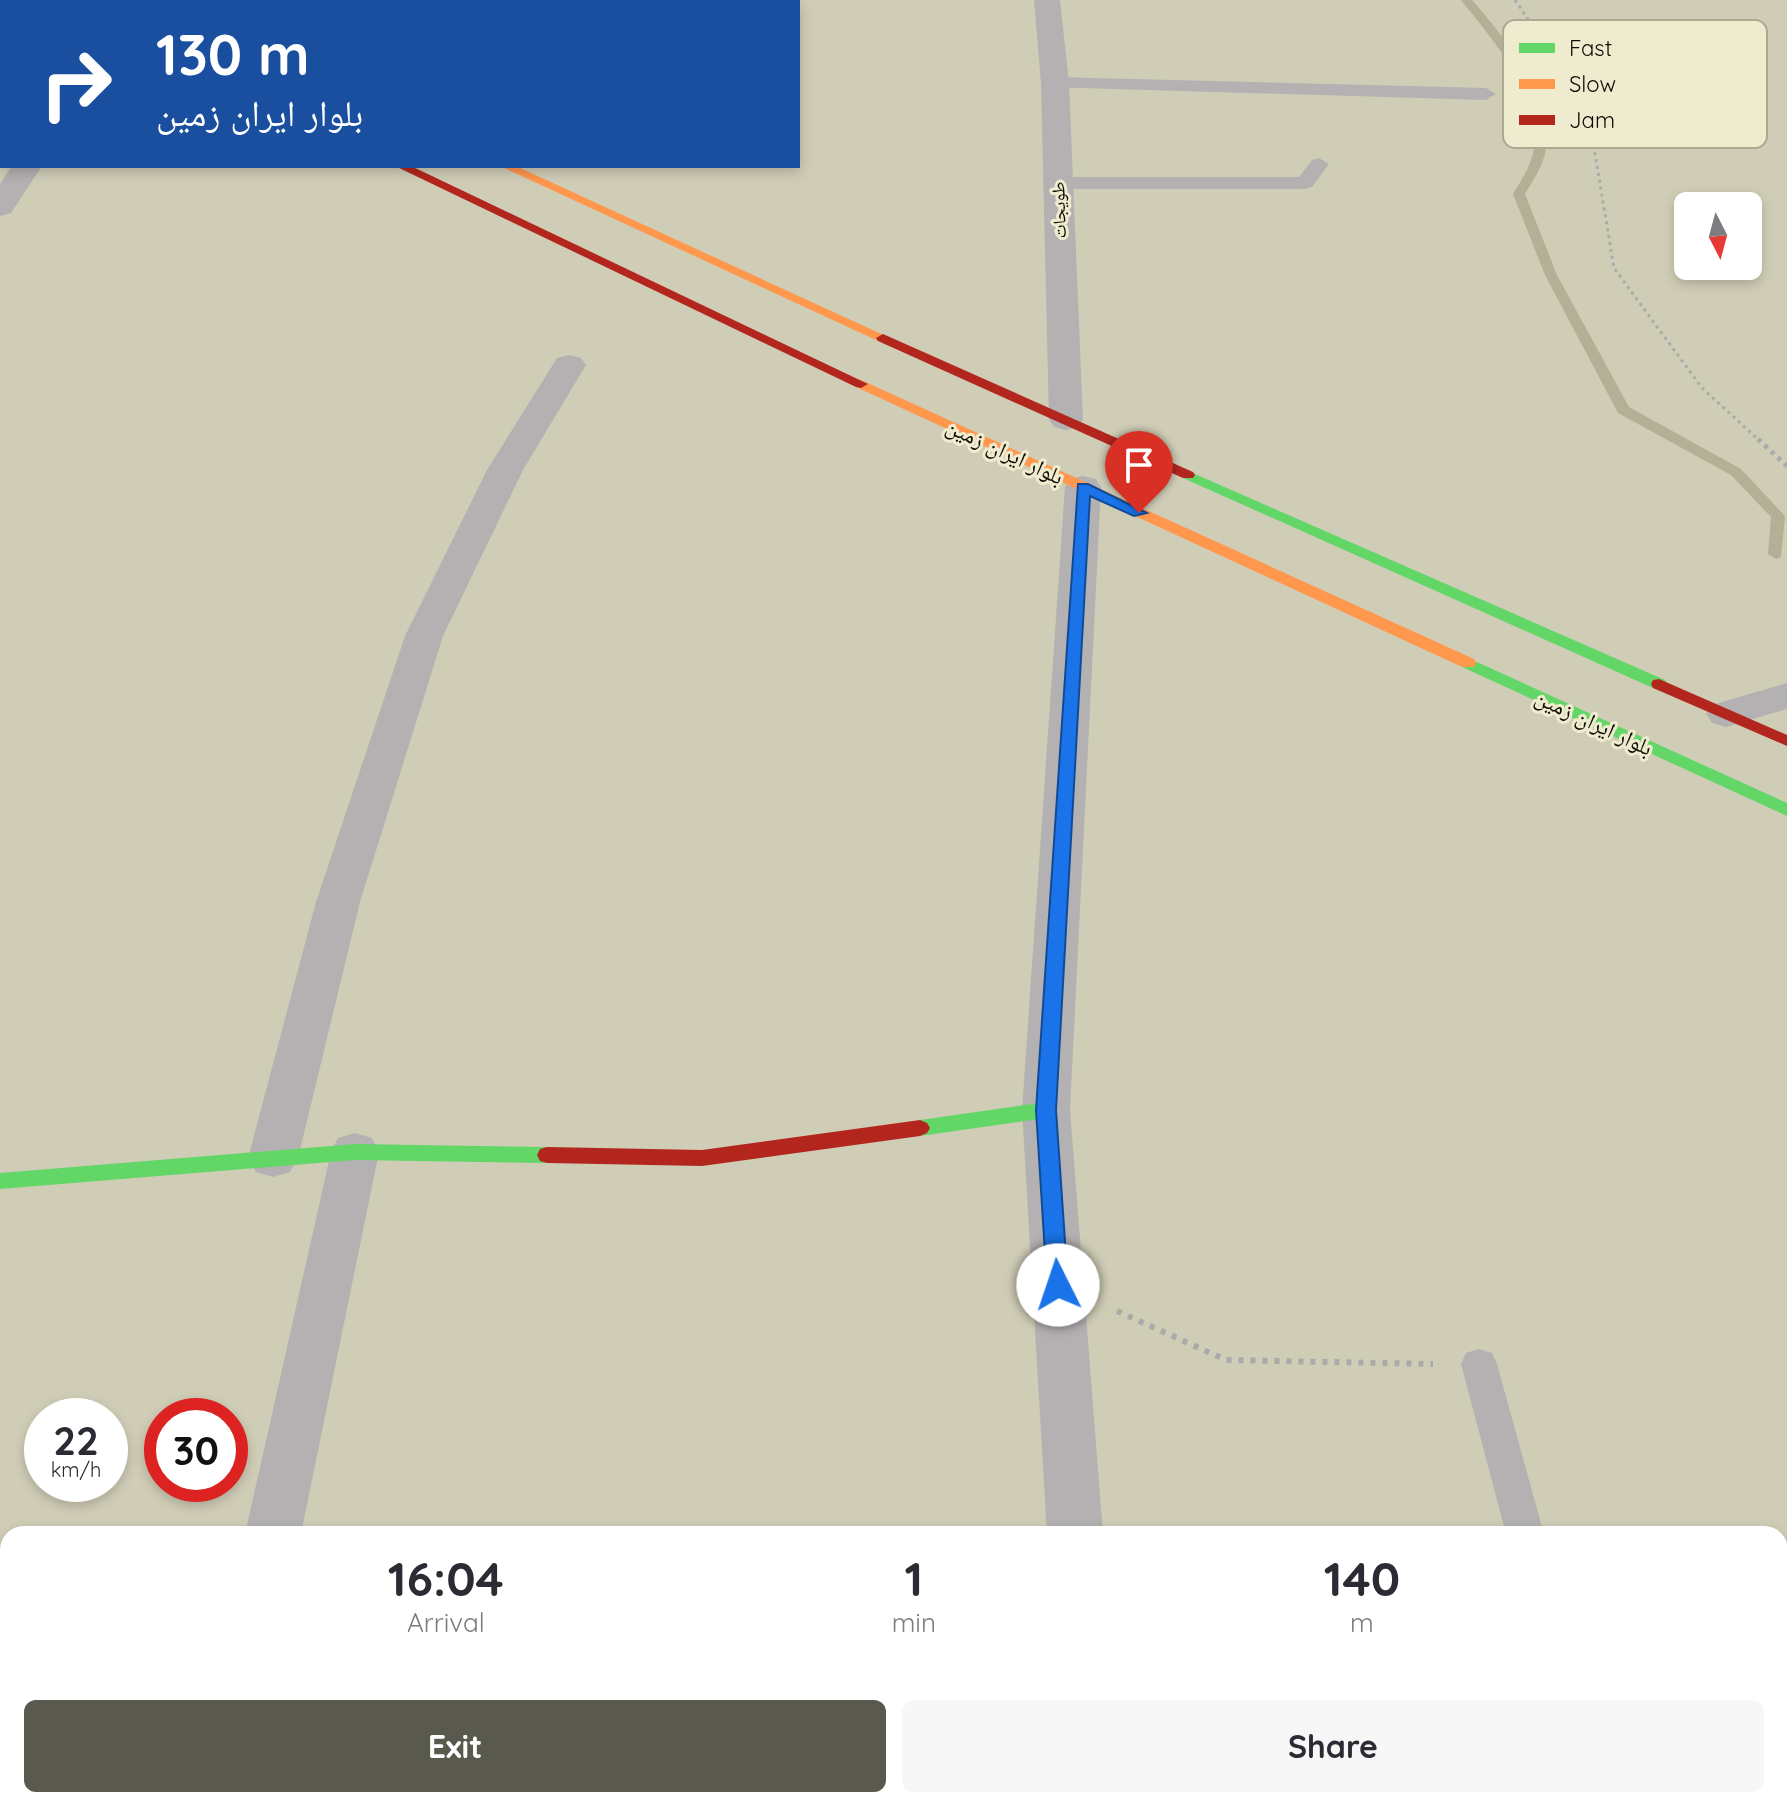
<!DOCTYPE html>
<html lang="en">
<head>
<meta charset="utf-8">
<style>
	:root { --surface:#fff; --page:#f7f7f7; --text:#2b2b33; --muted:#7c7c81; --accent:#5a594e }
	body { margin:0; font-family:Quicksand,"Noto Naskh Arabic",sans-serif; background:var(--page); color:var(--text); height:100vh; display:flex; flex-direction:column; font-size:30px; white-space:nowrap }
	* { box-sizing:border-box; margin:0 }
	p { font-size:26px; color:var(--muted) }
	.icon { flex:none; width:44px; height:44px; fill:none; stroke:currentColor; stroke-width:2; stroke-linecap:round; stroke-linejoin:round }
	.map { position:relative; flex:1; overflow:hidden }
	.side { position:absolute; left:0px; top:1526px; width:1788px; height:282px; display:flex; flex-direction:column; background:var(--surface); border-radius:24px 24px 0 0; box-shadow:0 4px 12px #0003 }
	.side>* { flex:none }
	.guide { position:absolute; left:0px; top:0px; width:800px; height:168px; box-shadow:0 4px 12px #0003; background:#1a4fa0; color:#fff; overflow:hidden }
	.needle { width:52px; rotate:174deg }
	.fabs { position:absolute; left:1674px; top:192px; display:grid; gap:16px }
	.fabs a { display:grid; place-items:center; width:88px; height:88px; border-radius:12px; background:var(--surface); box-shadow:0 4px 12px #0003; font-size:40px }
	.speed { position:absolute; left:24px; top:1398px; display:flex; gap:16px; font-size:40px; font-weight:700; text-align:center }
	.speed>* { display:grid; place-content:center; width:104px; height:104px; border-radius:50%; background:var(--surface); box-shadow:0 4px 12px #0003; line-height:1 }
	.speed small { font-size:20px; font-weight:400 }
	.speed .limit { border:12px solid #d22; background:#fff; color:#111 }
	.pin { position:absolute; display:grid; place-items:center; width:68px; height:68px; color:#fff; margin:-82px -34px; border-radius:50% 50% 50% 0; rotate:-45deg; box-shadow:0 0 8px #0007 }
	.pin .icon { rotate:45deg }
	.me { position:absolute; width:88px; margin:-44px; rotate:356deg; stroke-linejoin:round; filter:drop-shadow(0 0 6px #0008) }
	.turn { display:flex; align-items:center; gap:28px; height:168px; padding:0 24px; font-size:36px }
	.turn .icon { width:104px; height:104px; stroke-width:2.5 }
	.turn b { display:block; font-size:56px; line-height:68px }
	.eta { display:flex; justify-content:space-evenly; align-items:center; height:136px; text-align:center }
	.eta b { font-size:48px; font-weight:800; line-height:56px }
	.primary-button { display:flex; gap:16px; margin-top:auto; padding:16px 24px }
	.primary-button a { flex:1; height:92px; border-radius:12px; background:var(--accent); color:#fff; font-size:32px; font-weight:800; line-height:92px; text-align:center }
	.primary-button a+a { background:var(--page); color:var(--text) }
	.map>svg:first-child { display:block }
	.green { fill:#d0cdb7; fill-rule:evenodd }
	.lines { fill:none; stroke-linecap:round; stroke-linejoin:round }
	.stream { fill:#b4b096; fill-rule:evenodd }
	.path-far2 { stroke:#acaaa8; stroke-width:3; stroke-dasharray:3 4; stroke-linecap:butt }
	.path-far1 { stroke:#acaaa8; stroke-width:5; stroke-dasharray:4 5; stroke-linecap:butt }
	.path { stroke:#acaaa8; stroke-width:6; stroke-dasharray:5 7; stroke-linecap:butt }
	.lane { fill:#b4b1b2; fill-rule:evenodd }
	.street { fill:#b4b1b2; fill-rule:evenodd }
	.fast { fill:#63d668; fill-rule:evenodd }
	.slow { fill:#ff974d; fill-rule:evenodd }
	.jam { fill:#b3261e; fill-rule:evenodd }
	.route { fill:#1a73e8; stroke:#114b97; stroke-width:2 }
	.labels { text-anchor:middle; stroke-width:6; stroke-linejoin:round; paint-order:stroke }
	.far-street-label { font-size:18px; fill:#0e0d05; stroke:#efebcf }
	.street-label { font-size:22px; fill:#0e0d05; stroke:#efebcf }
	.key { fill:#efebcf; stroke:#aca892; stroke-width:2 }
	.key-label { font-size:22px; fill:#0e0d05 }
</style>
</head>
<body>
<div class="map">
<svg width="1787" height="1807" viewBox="0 0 1787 1807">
	<rect width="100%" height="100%" fill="#e8e5d6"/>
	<path class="green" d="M0 0H1787V1807H0ZM2 2H798V166H2ZM1688 206H1748V266H1688ZM42 1416H110V1484H42ZM162 1416H230V1484H162ZM8 1534H1780V1800H8Z"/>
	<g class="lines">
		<path class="stream" d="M1461 0H1472C1503 35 1554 98 1546 149 1543 166 1534 179 1525 194L1557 275 1629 407 1741 469 1785 516 1781 557 1776 559 1768 554 1771 517 1731 475 1618 413 1545 275 1513 194C1522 179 1531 166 1534 149 1543 96 1491 38 1461 0Z"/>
		<polyline class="path-far2" points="1515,0 1587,106 1614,268 1702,388 1760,441"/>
		<polyline class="path-far1" points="1758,439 1787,466"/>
		<polyline class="path" points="1117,1311 1226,1360 1433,1364"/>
		<g class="lane">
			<polygon points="1055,77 1486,88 1496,94 1486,100 1048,87 1046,83"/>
			<polygon points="1319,158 1329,164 1312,187 1305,189 1059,189 1049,183 1059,177 1299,177 1312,160"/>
			<polygon points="1479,1349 1492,1353 1497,1364 1544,1534 1506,1534 1461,1364 1466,1353"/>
		</g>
		<g class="street">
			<polygon points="1034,0 1060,0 1069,83 1083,420 1078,427 1066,430 1054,427 1049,420 1041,83"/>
			<polygon points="12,166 42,166 11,213 0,216 0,184"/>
			<polygon points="569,355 581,358 586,365 523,470 443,636 360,902 298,1158 290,1172 273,1177 256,1172 248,1158 316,902 405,636 487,470 557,358"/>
			<polygon points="1083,476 1096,479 1101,487 1070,1110 1103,1534 1047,1534 1022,1110 1065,487 1070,479"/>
			<polygon points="1787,683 1787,709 1726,727 1712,723 1706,714 1712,705"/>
			<polygon points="355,1133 372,1138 379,1152 301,1534 245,1534 331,1152 338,1138"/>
			<polygon points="1787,1681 1787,1739 1780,1740 1780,1682"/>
			<polygon points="192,1800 254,1800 253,1807 191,1807"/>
			<polygon points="1063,1800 1125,1800 1126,1807 1064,1807"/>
			<polygon points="1227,1800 1324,1800 1321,1807 1224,1807"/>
		</g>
		<g class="fast">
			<polygon points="1188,471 1665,680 1667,684 1665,688 1653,688 1183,478 1181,475"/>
			<polygon points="1468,658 1787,803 1787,816 1462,667 1460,663 1462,659"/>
			<polygon points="1046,1102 1053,1105 1056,1110 1053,1115 1046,1118 920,1136 913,1133 910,1128 913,1123 920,1120"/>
			<polygon points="355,1144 547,1147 554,1149 557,1155 554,1161 547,1163 355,1160 0,1189 0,1173"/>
		</g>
		<g class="slow">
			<polygon points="36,0 49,0 50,2 37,2"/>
			<polygon points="132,0 146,0 147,2 133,2"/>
			<polygon points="500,166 516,166 890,338 888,341 878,341"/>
			<polygon points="861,380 1474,659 1476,663 1474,667 1462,667 856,387 854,384"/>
		</g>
		<g class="jam">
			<polygon points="395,166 411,166 868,384 861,388 856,387"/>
			<polygon points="883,334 1193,472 1195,475 1193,478 1183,478 878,341 876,338"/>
			<polygon points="1659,679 1787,735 1787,746 1653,688 1651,684 1653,680"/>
			<polygon points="920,1120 927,1123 930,1128 927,1133 920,1136 702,1166 547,1163 540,1161 537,1155 540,1149 547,1147 702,1150"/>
		</g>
	</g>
	<polygon class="route" points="1078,484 1088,484 1147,513 1134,516 1090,496 1056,1110 1068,1285 1065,1291 1050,1291 1047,1285 1036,1110"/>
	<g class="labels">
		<g class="far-street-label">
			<text transform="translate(1059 210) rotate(-92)" y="6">طویجات</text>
		</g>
		<g class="street-label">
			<text transform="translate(1005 451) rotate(25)" y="8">بلوار ایران زمین</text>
			<text transform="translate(1594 722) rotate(25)" y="8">بلوار ایران زمین</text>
		</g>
	</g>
	<rect x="1503" y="20" width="264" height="128" rx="12" class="key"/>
	<rect x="1519" y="43" width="36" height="10" fill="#63d668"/>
	<rect x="1519" y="79" width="36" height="10" fill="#ff974d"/>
	<rect x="1519" y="115" width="36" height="10" fill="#b3261e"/>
	<g class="key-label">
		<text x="1569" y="56">Fast</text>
		<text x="1569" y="92">Slow</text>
		<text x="1569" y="128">Jam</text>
	</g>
</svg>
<div class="fabs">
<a><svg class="needle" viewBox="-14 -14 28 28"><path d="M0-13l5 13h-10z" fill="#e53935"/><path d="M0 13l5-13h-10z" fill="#7c7c81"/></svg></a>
</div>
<div class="speed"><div>22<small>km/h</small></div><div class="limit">30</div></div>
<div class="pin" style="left:1139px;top:513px;background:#d93025"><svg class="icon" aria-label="arrive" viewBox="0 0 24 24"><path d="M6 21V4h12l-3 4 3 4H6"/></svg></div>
<svg class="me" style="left:1058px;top:1285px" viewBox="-20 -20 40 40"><circle r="19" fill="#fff"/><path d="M0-13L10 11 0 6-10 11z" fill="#1a73e8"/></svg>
<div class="guide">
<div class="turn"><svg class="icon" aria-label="right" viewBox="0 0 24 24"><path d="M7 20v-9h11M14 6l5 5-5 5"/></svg><div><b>130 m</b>بلوار ایران زمین</div></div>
</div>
<section class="side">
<div class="eta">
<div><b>16:04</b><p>Arrival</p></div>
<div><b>1</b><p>min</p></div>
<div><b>140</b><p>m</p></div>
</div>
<div class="primary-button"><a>Exit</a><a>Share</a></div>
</section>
</div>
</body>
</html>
